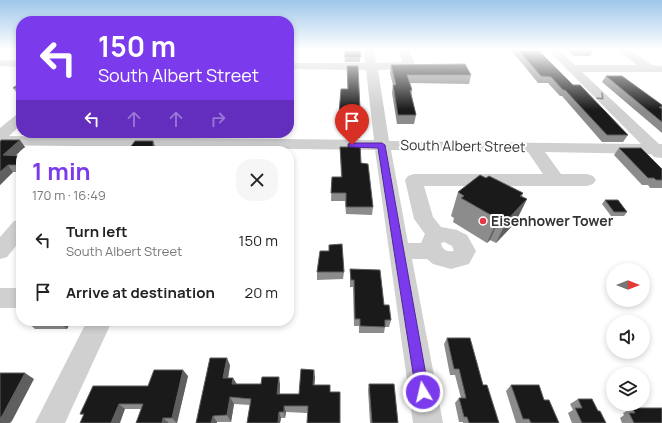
<!DOCTYPE html>
<html lang="en">
<head>
<meta charset="utf-8">
<style>
	:root { --surface:#fff; --page:#f6f6f6; --text:#222; --muted:#767676; --accent:#7c3aed }
	body { margin:0; font-family:Manrope,sans-serif; background:var(--page); color:var(--text); height:100vh; display:flex; flex-direction:column; font-size:15px; white-space:nowrap }
	* { box-sizing:border-box; margin:0 }
	p { font-size:13px; color:var(--muted) }
	.icon { flex:none; width:22px; height:22px; fill:none; stroke:currentColor; stroke-width:2; stroke-linecap:round; stroke-linejoin:round }
	.map { position:relative; flex:1; overflow:hidden }
	.sheet { position:absolute; left:16px; top:146px; width:278px; height:180px; display:flex; flex-direction:column; background:var(--surface); border-radius:16px; box-shadow:0 2px 6px #0003 }
	.sheet>* { flex:none }
	.guide { position:absolute; left:16px; top:16px; width:278px; height:122px; border-radius:16px; box-shadow:0 2px 6px #0003; background:#7c3aed; color:#fff; overflow:hidden }
	.needle { width:26px; rotate:90deg }
	.controls { position:absolute; left:606px; top:263px; display:grid; gap:8px }
	.controls a { display:grid; place-items:center; width:44px; height:44px; border-radius:50%; background:var(--surface); box-shadow:0 2px 6px #0003; font-size:20px }
	.pin { position:absolute; display:grid; place-items:center; width:34px; height:34px; color:#fff; margin:-41px -17px; border-radius:50% 50% 50% 0; rotate:-45deg; box-shadow:0 0 4px #0007 }
	.pin .icon { rotate:45deg }
	.me { position:absolute; width:44px; margin:-22px; rotate:351deg; stroke-linejoin:round; filter:drop-shadow(0 0 3px #0008) }
	.turn { display:flex; align-items:center; gap:14px; height:84px; padding:0 16px; font-size:18px }
	.turn .icon { width:52px; height:52px; stroke-width:2.5 }
	.turn b { display:block; font-size:28px; line-height:34px }
	.lanes { display:flex; align-items:center; height:38px; padding:0 16px; background:#0003; justify-content:center; gap:20px; direction:ltr }
	.lanes .off { opacity:.35 }
	.round { display:grid; place-items:center; flex:none; width:42px; height:42px; border-radius:16px; background:var(--page) }
	.overview { display:flex; align-items:center; justify-content:space-between; height:68px; padding:0 16px }
	h1 { font-size:24px; font-weight:700; line-height:30px; color:var(--accent) }
	ul { padding:0; list-style:none }
	li { display:flex; align-items:center; gap:12px; height:52px; padding:0 16px }
	li div { flex:1 }
	li b { display:block; font-size:15px }
	li em { font-style:normal }
	.map>svg:first-child { display:block }
	.lines { fill:none; stroke-linecap:round; stroke-linejoin:round }
	.minor { fill:#d0d0d0; fill-rule:evenodd }
	.wall { fill:#8c8c8c }
	.shaded-wall { fill:#5f5f5f }
	.building { fill:#1a1a1a; stroke:#5f5f5f }
	.oneway { stroke:#7a7a7a }
	.route { fill:#7c3aed; stroke:#51269a }
	.poi-dot { fill:#e63946; stroke:#fff; stroke-width:1.5 }
	.labels { text-anchor:middle; stroke-width:4; stroke-linejoin:round; paint-order:stroke }
	.street-label { font-size:14px; fill:#333; stroke:#fff }
	.poi-label { font-size:14px; font-weight:bold; fill:#333; stroke:#fff; text-anchor:start }
</style>
</head>
<body>
<div class="map">
<svg width="662" height="423" viewBox="0 0 662 423">
	<rect width="100%" height="100%" fill="#fff"/>
	<g class="lines">
		<g class="minor">
			<path d="M364 50H374L376 63 402 62 399 50H409L415 65 413 67 409 68 378 70 389 141 641 144 548 50H559L575 65H637L618 50H631L652 65 662 66V72H582L659 144H662V158L654 157 651 154 545 152 561 174H587L593 176 596 180 593 184 587 186H424L433 217 441 227 457 230 467 235 476 251 469 264 451 269 433 264 427 259H412L443 423H413L375 150 0 145V128L16 115 21 114V125L9 136 374 140 366 70 289 69V63H365ZM391 150 528 152 543 174H414L408 176 405 180 414 219 425 234 421 243H408ZM444 242 452 246 454 251C447 252 442 250 441 243Z"/>
			<polygon points="0,60 21,61 21,67 0,66"/>
			<polygon points="21,219 21,240 7,257 0,259 0,237 14,221"/>
			<rect x="0" y="288" width="21" height="20"/>
			<polygon points="87,321 112,321 65,423 35,423"/>
		</g>
	</g>
	<g class="wall">
		<polygon points="344,50 360,50 360,62 345,62"/>
		<polygon points="512,50 538,50 573,85 628,135 623,142 602,142 562,96 560,96 548,83 538,83 512,51"/>
		<polygon points="567,50 592,50 593,51 590,56 574,56"/>
		<polygon points="391,65 471,75 469,84 410,83 412,90 411,96 416,115 414,124 397,124 392,93 393,85 390,73"/>
		<polygon points="347,66 361,132 360,138 347,138 346,134 341,134 342,120 339,120 339,114 348,89"/>
		<polygon points="606,76 662,105 662,133 602,82"/>
		<polygon points="21,82 21,93 17,93 13,88"/>
		<polygon points="21,125 21,133 40,133 38,135 22,135 18,128"/>
		<polygon points="144,133 167,133 166,136 145,136"/>
		<polygon points="212,133 225,133 224,135 212,135"/>
		<polygon points="0,142 25,147 15,156 21,156 21,172 13,172 0,185"/>
		<polygon points="340,147 361,163 373,207 372,215 346,214 345,201 331,201 332,177 341,177"/>
		<polygon points="619,148 662,169 662,188 650,188 648,185 642,185 614,155"/>
		<polygon points="129,149 156,149 156,151 130,151"/>
		<polygon points="486,178 523,193 522,196 527,199 515,223 496,243 490,240 487,243 453,222 454,218 451,216 458,192"/>
		<polygon points="605,200 627,212 624,216 611,216 602,204"/>
		<polygon points="329,251 344,272 343,279 317,280 317,272"/>
		<polygon points="350,269 384,305 391,320 389,327 385,327 384,333 359,333 359,326 354,326 353,287 350,287"/>
		<polygon points="28,321 71,321 67,329 35,329 27,322"/>
		<polygon points="447,338 483,385 499,423 463,423 463,422 459,422 455,403 459,398 461,398 455,375 450,375 444,344"/>
		<polygon points="230,365 228,378 233,378 237,384 280,384 280,394 299,394 315,377 314,385 307,413 286,412 285,418 281,418 280,423 247,423 250,405 234,404 231,422 217,422 217,423 196,423"/>
		<polygon points="188,376 177,423 169,423 141,409 125,409 83,415 80,414 148,386"/>
		<polygon points="369,384 398,423 370,423 368,390"/>
		<polygon points="511,385 544,400 559,423 516,423 506,391"/>
		<polygon points="578,399 598,411 606,423 572,423 568,413 573,410 570,404"/>
		<polygon points="632,408 662,423 622,423 620,418 624,415 623,413"/>
	</g>
	<g class="shaded-wall">
		<polygon points="20,140 25,147 8,162 3,155"/>
		<polygon points="153,141 156,149 156,151 153,151"/>
		<polygon points="8,165 13,172 0,185 0,172"/>
		<polygon points="523,193 512,215 527,199 515,223 496,243 507,220 520,196"/>
		<polygon points="501,216 490,240 487,243 498,219"/>
		<polygon points="60,321 71,321 67,329 60,322"/>
		<polygon points="227,358 230,365 227,385 223,378"/>
		<polygon points="183,370 188,376 177,423 172,418"/>
		<polygon points="314,370 315,377 314,392 313,385"/>
		<polygon points="25,373 34,379 12,421 10,423 0,423 0,418"/>
		<polygon points="279,377 280,384 279,400 277,394"/>
		<polygon points="233,378 237,385 232,384"/>
		<polygon points="230,397 234,404 231,422 227,415"/>
		<polygon points="119,404 125,409 120,423 111,423"/>
		<polygon points="284,406 286,412 285,418 284,412"/>
		<polygon points="279,412 281,418 280,423 278,423"/>
		<polygon points="213,416 217,422 217,423 211,423"/>
		<polygon points="163,418 169,423 162,423"/>
	</g>
	<g class="building">
		<polygon points="345,50 360,50 361,57 345,57"/>
		<polygon points="518,50 538,50 573,85 580,85 628,135 607,135 565,90 563,90 551,77 541,76"/>
		<polygon points="576,50 592,50 593,51 577,51"/>
		<polygon points="465,64 471,75 407,75 412,90 410,90 416,115 398,115 393,85 396,85 391,65"/>
		<polygon points="347,66 358,66 361,132 347,132 347,128 342,128 342,114 339,114 341,89 348,89"/>
		<polygon points="606,76 622,76 662,105 662,107 659,107 662,109 662,122"/>
		<polygon points="21,82 21,88 13,88"/>
		<polygon points="21,125 21,128 18,128"/>
		<polygon points="1,140 20,140 3,155 21,156 21,165 8,165 0,172 0,142"/>
		<polygon points="135,141 153,141 153,151 136,151 137,149 129,149"/>
		<polygon points="348,144 360,144 361,163 368,164 373,207 346,207 346,193 331,193 332,177 342,177 340,147 348,147"/>
		<polygon points="619,148 641,148 662,169 662,180 656,180 654,178 648,178"/>
		<polygon points="200,149 215,149 215,151 199,151"/>
		<polygon points="480,175 486,178 489,176 523,193 520,196 527,199 507,220 501,216 498,219 461,198 464,196 458,192"/>
		<polygon points="605,200 618,200 627,212 614,212"/>
		<polygon points="342,244 344,272 317,272 320,251 329,251 329,245"/>
		<polygon points="350,269 380,270 384,305 389,305 391,320 385,320 385,327 360,326 360,319 355,319 354,280 351,280"/>
		<polygon points="28,321 60,321 60,322 27,322"/>
		<polygon points="447,338 470,338 483,385 487,385 499,423 469,423 467,417 464,417 459,398 466,398 459,369 454,369"/>
		<polygon points="210,358 227,358 223,378 233,378 232,384 261,384 262,377 279,377 277,394 299,394 301,369 314,370 313,385 330,385 330,392 340,392 340,423 307,423 308,406 284,406 284,412 279,412 278,423 247,423 251,399 230,397 227,415 213,416 211,423 196,423"/>
		<polygon points="154,370 183,370 172,418 163,418 162,423 136,423 143,404 119,404 111,423 80,423 84,414 80,414 93,386 148,386"/>
		<polygon points="0,373 25,373 2,416 0,418"/>
		<polygon points="369,384 394,384 398,423 372,423"/>
		<polygon points="511,385 539,385 544,400 549,400 559,423 531,423 529,419 523,419"/>
		<polygon points="578,399 592,399 598,411 600,411 606,423 582,423 575,408 582,408"/>
		<polygon points="632,408 662,408 662,423 634,423 629,413 635,413"/>
	</g>
	<defs><path id="oneway-chevron" d="M-2-3.5L2.5 0L-2 3.5" fill="none" stroke-width="1.6" stroke-linecap="round" stroke-linejoin="round"/></defs>
	<use class="oneway" href="#oneway-chevron" transform="translate(601 97) rotate(44)"/>
	<linearGradient id="sky" x2="0" y2="1"><stop stop-color="#9ec6ea"/><stop offset="0.45" stop-color="#fff"/><stop offset="1" stop-color="#fff" stop-opacity="0"/></linearGradient>
	<rect width="662" height="110" fill="url(#sky)"/>
	<polygon class="route" points="349,143 382,143 385,145 429,392 427,397 423,398 418,397 416,392 378,148 352,147 349,147"/>
	<circle class="poi-dot" cx="483" cy="221" r="4"/>
	<g class="labels">
		<g class="street-label">
			<text transform="translate(463 146) rotate(1)" y="5">South Albert Street</text>
		</g>
		<g class="poi-label">
			<text x="491" y="226">Eisenhower Tower</text>
		</g>
	</g>
</svg>
<div class="controls">
<a><svg class="needle" viewBox="-14 -14 28 28"><path d="M0-13l5 13h-10z" fill="#e53935"/><path d="M0 13l5-13h-10z" fill="#767676"/></svg></a>
<a><svg class="icon" aria-label="sound" viewBox="0 0 24 24"><path d="M4 9h4l5-4v14l-5-4H4zM17 9q2 3 0 6"/></svg></a>
<a><svg class="icon" aria-label="layers" viewBox="0 0 24 24"><path d="M12 4l9 5-9 5-9-5zM3 14l9 5 9-5"/></svg></a>
</div>
<div class="pin" style="left:352px;top:145px;background:#d93025"><svg class="icon" aria-label="arrive" viewBox="0 0 24 24"><path d="M6 21V4h12l-3 4 3 4H6"/></svg></div>
<svg class="me" style="left:423px;top:392px" viewBox="-20 -20 40 40"><circle r="17" fill="#7c3aed" stroke="#fff" stroke-width="3"/><path d="M0-11L8 9 0 5-8 9z" fill="#fff"/></svg>
<div class="guide">
<div class="turn"><svg class="icon" aria-label="left" viewBox="0 0 24 24"><path d="M17 20v-9H6M10 6l-5 5 5 5"/></svg><div><b>150 m</b>South Albert Street</div></div>
<div class="lanes"><svg class="icon" aria-label="left" viewBox="0 0 24 24"><path d="M17 20v-9H6M10 6l-5 5 5 5"/></svg><svg class="icon off" aria-label="ahead" viewBox="0 0 24 24"><path d="M12 20V5M6 11l6-6 6 6"/></svg><svg class="icon off" aria-label="ahead" viewBox="0 0 24 24"><path d="M12 20V5M6 11l6-6 6 6"/></svg><svg class="icon off" aria-label="right" viewBox="0 0 24 24"><path d="M7 20v-9h11M14 6l5 5-5 5"/></svg></div>
</div>
<section class="sheet">
<div class="overview"><div><h1>1 min</h1><p>170 m · 16:49</p></div><a class="round"><svg class="icon" aria-label="close" viewBox="0 0 24 24"><path d="M6 6l12 12M18 6L6 18"/></svg></a></div>
<ul>
<li><svg class="icon" aria-label="left" viewBox="0 0 24 24"><path d="M17 20v-9H6M10 6l-5 5 5 5"/></svg><div><b>Turn left</b><p>South Albert Street</p></div><em>150 m</em></li>
<li><svg class="icon" aria-label="arrive" viewBox="0 0 24 24"><path d="M6 21V4h12l-3 4 3 4H6"/></svg><div><b>Arrive at destination</b></div><em>20 m</em></li>
</ul>
</section>
</div>
</body>
</html>
